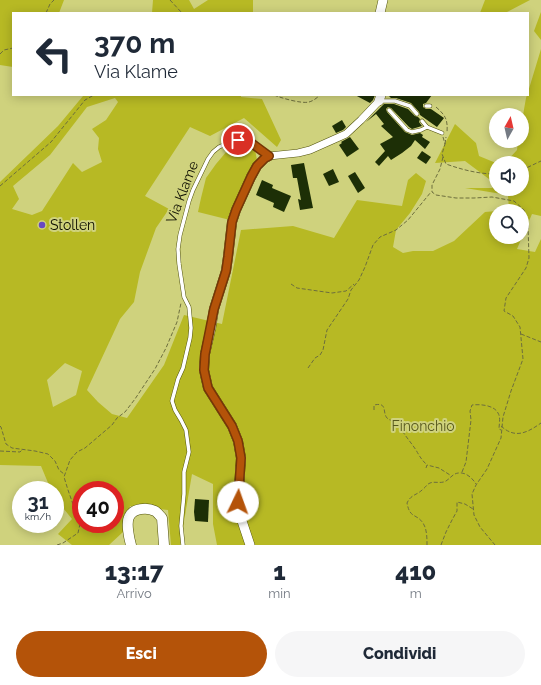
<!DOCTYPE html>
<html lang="it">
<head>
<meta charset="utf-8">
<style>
	:root { --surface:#fff; --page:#f6f6f7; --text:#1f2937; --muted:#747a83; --accent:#b45309 }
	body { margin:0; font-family:Raleway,sans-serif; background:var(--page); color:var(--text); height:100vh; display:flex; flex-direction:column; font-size:15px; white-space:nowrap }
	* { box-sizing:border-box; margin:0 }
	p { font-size:13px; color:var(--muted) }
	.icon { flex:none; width:22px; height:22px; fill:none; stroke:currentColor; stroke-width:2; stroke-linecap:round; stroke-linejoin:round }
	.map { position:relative; height:545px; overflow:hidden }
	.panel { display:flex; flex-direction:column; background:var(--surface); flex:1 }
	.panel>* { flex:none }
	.top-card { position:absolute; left:12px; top:12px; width:517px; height:84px; border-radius:0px; box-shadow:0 2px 10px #0003; background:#fff; color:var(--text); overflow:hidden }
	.needle { width:26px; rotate:8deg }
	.tools { position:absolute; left:489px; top:108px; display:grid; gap:8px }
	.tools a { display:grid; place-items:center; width:40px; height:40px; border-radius:50%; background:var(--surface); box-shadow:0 2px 10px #0003; font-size:20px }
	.speed { position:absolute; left:12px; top:481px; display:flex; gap:8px; font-size:20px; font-weight:700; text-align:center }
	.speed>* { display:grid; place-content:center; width:52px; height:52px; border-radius:50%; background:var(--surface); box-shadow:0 2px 10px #0003; line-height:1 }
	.speed small { font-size:10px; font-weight:400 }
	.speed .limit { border:6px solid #d22; background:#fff; color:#111 }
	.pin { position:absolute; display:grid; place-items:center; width:34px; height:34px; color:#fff; margin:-17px; border:2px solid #fff; border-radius:50%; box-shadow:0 1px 4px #0007 }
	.me { position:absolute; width:44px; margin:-22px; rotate:3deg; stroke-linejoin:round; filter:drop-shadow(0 0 3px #0008) }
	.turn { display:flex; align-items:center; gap:14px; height:84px; padding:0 16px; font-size:18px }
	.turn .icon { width:52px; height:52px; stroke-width:2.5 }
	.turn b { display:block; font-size:28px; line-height:34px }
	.eta { display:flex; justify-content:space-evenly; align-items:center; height:68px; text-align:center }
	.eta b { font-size:24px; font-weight:800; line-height:28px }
	.primary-button { display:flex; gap:8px; margin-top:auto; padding:8px 16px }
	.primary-button a { flex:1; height:46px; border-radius:24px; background:var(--accent); color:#fff; font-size:16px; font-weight:800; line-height:46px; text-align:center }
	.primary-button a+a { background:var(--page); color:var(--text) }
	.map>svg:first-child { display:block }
	.green { fill:#b7b924; fill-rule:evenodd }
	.building { fill:#1d2f06 }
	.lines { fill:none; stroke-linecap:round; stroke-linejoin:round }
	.service-casing { stroke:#51520c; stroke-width:4.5 }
	.minor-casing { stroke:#51520c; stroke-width:8 }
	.tertiary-casing { stroke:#51520c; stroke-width:10 }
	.secondary-casing { stroke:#51520c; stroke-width:11 }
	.path { stroke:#6d6e3d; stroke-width:1; stroke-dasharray:4 2; stroke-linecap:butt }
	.service { stroke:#fff; stroke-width:3.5 }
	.minor { stroke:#fff; stroke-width:7 }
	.tertiary { stroke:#fff; stroke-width:9 }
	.secondary { stroke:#fff; stroke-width:10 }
	.route-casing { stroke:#753606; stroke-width:10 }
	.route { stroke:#b45309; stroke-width:7 }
	.poi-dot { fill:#6849c2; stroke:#cfd27d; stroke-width:1.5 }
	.labels { text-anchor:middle; stroke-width:4; stroke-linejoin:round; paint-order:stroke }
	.street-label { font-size:14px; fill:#0e0e00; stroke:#cfd27d }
	.poi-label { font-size:14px; fill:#0e0e00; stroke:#cfd27d; text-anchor:start }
	.park-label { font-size:14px; fill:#58591e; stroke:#cfd27d }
</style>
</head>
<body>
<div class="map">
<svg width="541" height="545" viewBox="0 0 541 545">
	<rect width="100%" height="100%" fill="#cfd27d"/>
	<g class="green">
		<polygon points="0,0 64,0 59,13 13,13 13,67 0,65"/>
		<polygon points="153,0 189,0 194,9 208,0 253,0 253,13 152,13"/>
		<polygon points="485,0 530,0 505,13 480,13"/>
		<polygon points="541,12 541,40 534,31"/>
		<path d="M541 49V216L532 214 517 249 535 252 541 239V545H217L213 524V484L192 474 180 545H171L168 510 130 506 123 532 109 545H72L58 534 72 519 55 498V490H51L41 466 0 465V182L58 126 83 96 87 95H241V97L262 99 281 140 277 147 244 118 210 136 190 127 145 196 169 209 156 228 140 272 134 302 120 319 87 390 98 402 112 414 127 418 164 365 184 315 222 324 241 230 293 226 334 238 357 200 402 206 408 180 416 173 426 181 422 194 410 213 396 230 393 247 403 253 413 251H433L454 241 485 212 509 210 508 195 465 188H492L493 182 465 161 435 163 455 124 476 143 479 156 496 163V189H522V163H505L517 150 518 141H522V121L526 98 527 95H528V92ZM115 98 118 102 106 120 92 129 99 138 98 149 102 162 82 172 73 163 42 211 32 215 12 209 19 199 13 186 50 155 87 107ZM496 211H522V237H496ZM65 363 82 371 76 395 53 407 47 380ZM81 490H115V524H81Z"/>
		<polygon points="242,147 254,149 255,150 257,160 230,220 198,212 201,198 206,178 216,164 227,151"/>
	</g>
	<g class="building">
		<polygon points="355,95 375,95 373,100 370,103"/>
		<polygon points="388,95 432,95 426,103 423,104 423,107 426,109 431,109 444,118 437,127 420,115 419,112 411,103 396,98 391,98"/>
		<polygon points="384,104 394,104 408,109 415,116 418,117 420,119 419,122 422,126 412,129 409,127 391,108 388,107 386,109 387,112 405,132 412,135 420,133 423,135 422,137 430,142 425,149 415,140 411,146 402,153 391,160 388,156 379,166 375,162 385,151 380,144 393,137 381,126 384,124 376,114 366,122"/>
		<polygon points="342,120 346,127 343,130 336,133 332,126"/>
		<polygon points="350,137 359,149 347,157 339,145 342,143 341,142"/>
		<polygon points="422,151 431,157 426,164 417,158"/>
		<polygon points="304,163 313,208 300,210 298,199 301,200 297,178 293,178 291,165"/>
		<polygon points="333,169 339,182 329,186 323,174"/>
		<polygon points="355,172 365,188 358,193 348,176"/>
		<polygon points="262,180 273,185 272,188 291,196 284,212 273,207 274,203 256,195"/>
		<polygon points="195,499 209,500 208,522 195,521 194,512"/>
	</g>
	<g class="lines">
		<g class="service-casing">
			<g id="service">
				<polyline points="379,101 395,101 410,106 417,114"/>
				<polyline points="426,106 430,106"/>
				<polyline points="389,110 407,130 412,132 421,130 427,127"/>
				<polyline points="422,121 427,127 442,133"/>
				<polyline points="183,545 181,526 184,494 184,472 189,452 186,430 181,420 175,410 172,401 178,379 183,368 190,338 191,328 189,307 184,297 179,264 178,249 180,235 189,201 193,190 208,159 213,152 219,147 228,143 238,140 250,142 268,155"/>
			</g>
		</g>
		<g class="minor-casing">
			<polyline id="minor" points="269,156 298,153 310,150 346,134 361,120 379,101"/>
		</g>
		<g class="tertiary-casing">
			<g id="tertiary">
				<polyline points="380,13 383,0"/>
				<polyline points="379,101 381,95"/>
				<polyline points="250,545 242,521 238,502 241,458 238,441 232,426 208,388 204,370 205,354 211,328 214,309 226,271 228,257 232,222 236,210 251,177 257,166 265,158 269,156"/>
			</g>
		</g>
		<g class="secondary-casing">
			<path id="secondary" d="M131 545C129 538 126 523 129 517 133 508 147 507 155 511 157 512 160 516 162 518L164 545"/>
		</g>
		<g class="path">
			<polyline points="170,0 182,13"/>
			<polyline points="46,13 50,4 54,0"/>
			<polyline points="0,54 4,50 13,48"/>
			<path d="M274 95C281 98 302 104 309 102 313 101 317 98 320 95"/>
			<path d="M436 107C445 115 448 119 447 132"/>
			<path d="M443 137 445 144 442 154 446 164C463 170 479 174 496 174"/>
			<polyline points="445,144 446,137"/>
			<polyline points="443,157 440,169 432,185 432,192 436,195 456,198 474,198 492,197 514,201 524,210 528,225 529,258 526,268 506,298 504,311 513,316 520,327 523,359 511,391 503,417 501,438 487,469 476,485 472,494 474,515 480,527 495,545"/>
			<polyline points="522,170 541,161"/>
			<polyline points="0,186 51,142 85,100 94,95"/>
			<polyline points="291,284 297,288 332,293 346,291 354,284"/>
			<polyline points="521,334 541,342"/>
			<polyline points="308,368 315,358 320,355 323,350 327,330 348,299 351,290 359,280 365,267 373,245 380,237 396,230 408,220 431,192"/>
			<path d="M374 410V405C388 402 382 412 387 418 390 421 395 421 398 424 400 426 401 429 403 432 407 438 412 444 416 450 420 457 421 459 427 465"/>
			<polyline points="0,426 1,427 6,444 12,448 35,451 48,454 55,461 59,470 64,474"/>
			<path d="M501 426C515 439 527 433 541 423"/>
			<polyline points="0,451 20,452 22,450"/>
			<polyline points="426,468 427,465 439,468 450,475"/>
			<path d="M462 472 466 462 471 420 470 411 472 405C480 404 494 405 498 413 501 418 499 424 499 429L501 430"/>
			<polyline points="57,545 63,543 78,533 80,524 68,490 64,477 70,460 77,452 85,448 112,425 117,418 125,412 135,399 155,369 166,348 177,322 181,303"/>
			<path d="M427 545C427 538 427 529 423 523 416 513 410 519 407 503 411 494 418 495 423 489 426 487 427 484 430 483 435 481 441 484 446 481 451 478 453 472 462 473 468 474 473 479 476 484"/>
			<polyline points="441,545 446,532 452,520 457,511 457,502 465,504 473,509"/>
		</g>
		<use href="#service" class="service"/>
		<use href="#minor" class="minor"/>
		<use href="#tertiary" class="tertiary"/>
		<use href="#secondary" class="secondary"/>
	</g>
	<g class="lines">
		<g class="route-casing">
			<polyline id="route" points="238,502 241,458 238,441 232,426 208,388 204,370 205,354 214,309 226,271 228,257 232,222 236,210 251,177 257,166 265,158 269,156 250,142 238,140"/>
		</g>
		<use href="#route" class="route"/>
	</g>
	<circle class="poi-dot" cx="42" cy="225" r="4"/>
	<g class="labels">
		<g class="street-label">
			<text transform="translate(182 192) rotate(-69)" y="5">Via Klame</text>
		</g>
		<g class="poi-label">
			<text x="50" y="230">Stollen</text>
		</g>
		<g class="park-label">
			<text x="423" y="431">Finonchio</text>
		</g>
	</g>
</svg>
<div class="tools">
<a><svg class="needle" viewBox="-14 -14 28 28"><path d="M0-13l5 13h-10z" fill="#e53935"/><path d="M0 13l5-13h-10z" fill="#747a83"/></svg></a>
<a><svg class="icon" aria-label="sound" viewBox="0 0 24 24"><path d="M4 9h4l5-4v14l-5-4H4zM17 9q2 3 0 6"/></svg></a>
<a><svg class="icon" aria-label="search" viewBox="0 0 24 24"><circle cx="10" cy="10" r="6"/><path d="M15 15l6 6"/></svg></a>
</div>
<div class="speed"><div>31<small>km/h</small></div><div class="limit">40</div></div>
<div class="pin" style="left:238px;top:140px;background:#d93025"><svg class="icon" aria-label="arrive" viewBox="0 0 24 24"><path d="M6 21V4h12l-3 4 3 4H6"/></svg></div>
<svg class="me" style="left:238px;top:502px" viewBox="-20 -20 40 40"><circle r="19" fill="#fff"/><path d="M0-13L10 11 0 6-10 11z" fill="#b45309"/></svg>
<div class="top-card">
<div class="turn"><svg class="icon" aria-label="left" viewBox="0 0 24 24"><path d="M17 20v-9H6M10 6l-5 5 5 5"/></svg><div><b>370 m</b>Via Klame</div></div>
</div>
</div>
<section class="panel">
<div class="eta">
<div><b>13:17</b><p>Arrivo</p></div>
<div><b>1</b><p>min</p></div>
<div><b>410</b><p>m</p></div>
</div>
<div class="primary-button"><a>Esci</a><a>Condividi</a></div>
</section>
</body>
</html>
